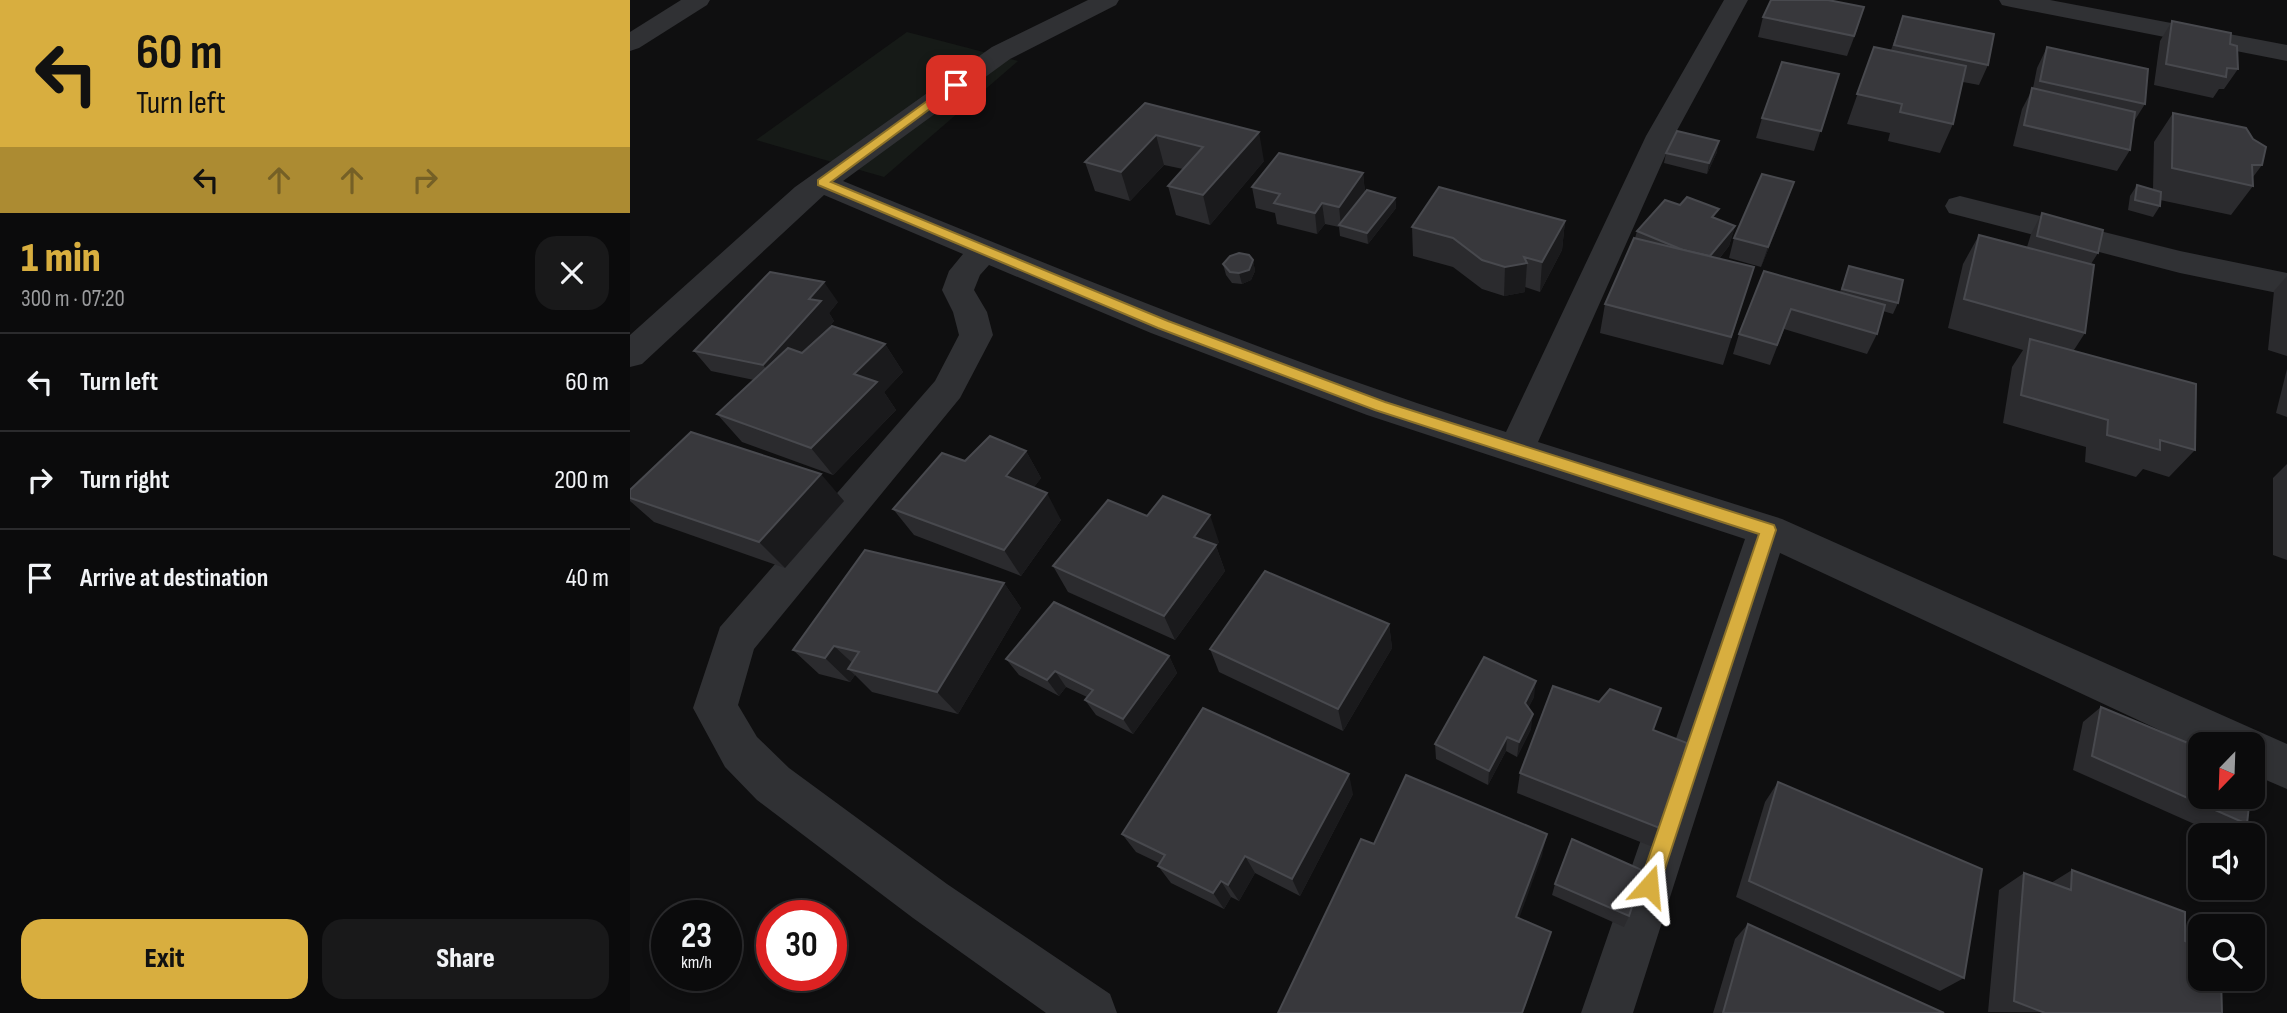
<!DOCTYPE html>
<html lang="en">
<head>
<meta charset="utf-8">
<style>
	:root { --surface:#0b0b0c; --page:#19191a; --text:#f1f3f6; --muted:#9a9b9d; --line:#2b2b2d; --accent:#d8ae3f }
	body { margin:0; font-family:"Sofia Sans Condensed",sans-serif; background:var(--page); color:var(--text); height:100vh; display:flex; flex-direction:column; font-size:26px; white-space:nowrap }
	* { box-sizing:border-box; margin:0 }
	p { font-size:23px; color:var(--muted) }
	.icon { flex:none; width:38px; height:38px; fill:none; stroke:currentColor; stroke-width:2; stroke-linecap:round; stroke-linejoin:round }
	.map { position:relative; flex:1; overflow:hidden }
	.sheet { display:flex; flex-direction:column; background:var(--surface); width:630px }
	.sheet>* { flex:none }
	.guide { background:#d8ae3f; color:#111; overflow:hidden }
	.needle { width:46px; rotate:203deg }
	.fabs { position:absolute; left:1558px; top:732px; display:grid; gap:14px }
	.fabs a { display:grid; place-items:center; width:77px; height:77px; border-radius:14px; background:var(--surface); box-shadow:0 4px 10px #0003,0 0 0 2px var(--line); font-size:35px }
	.speed { position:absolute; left:21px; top:900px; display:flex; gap:14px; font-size:35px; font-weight:700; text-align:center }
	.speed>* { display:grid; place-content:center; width:91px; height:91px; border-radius:50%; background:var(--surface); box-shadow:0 4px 10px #0003,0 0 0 2px var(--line); line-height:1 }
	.speed small { font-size:18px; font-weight:400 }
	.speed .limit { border:10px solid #d22; background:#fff; color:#111 }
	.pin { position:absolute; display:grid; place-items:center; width:60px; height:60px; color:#fff; margin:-30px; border-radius:14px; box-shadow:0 4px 10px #0006 }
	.me { position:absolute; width:77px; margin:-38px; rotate:18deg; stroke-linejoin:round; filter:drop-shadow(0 0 5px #0008) }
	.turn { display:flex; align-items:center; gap:24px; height:147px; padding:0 21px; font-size:32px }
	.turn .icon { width:91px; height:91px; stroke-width:2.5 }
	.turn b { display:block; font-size:49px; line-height:60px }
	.lanes { display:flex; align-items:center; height:66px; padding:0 21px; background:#0003; justify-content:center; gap:35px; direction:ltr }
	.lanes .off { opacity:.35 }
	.round { display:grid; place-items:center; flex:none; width:74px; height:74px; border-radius:21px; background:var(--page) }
	.head { display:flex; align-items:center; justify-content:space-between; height:119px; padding:0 21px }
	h1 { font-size:42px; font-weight:800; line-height:52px; color:var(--accent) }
	.primary-button { display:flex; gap:14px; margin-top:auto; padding:14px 21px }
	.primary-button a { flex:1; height:80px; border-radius:21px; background:var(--accent); color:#111; font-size:28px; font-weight:800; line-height:80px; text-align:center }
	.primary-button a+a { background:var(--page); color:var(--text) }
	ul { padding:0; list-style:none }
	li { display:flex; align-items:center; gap:21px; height:98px; padding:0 21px; border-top:2px solid var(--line) }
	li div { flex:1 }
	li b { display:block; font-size:26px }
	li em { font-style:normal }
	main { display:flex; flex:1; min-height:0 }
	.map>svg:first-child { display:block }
	.green { fill:#161a17 }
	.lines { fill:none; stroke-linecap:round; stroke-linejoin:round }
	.minor { fill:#303134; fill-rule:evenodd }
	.wall { fill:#2b2b2e }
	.shaded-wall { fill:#1a1a1c }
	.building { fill:#38383c; stroke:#48494e; stroke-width:2 }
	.route { fill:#d8ae3f; stroke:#8c7129; stroke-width:2 }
</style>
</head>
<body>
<main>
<section class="sheet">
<div class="guide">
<div class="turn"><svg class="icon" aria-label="left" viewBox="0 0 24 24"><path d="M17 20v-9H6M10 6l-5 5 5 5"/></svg><div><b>60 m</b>Turn left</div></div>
<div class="lanes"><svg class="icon" aria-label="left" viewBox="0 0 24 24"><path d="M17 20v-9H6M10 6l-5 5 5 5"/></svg><svg class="icon off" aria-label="ahead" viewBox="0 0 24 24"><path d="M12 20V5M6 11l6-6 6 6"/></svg><svg class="icon off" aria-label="ahead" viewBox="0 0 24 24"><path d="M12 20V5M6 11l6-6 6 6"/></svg><svg class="icon off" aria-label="right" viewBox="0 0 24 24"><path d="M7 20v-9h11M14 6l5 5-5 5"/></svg></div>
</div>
<div class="head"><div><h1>1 min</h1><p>300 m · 07:20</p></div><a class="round"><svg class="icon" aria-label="close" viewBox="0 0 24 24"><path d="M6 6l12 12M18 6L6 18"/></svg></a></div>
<ul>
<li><svg class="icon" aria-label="left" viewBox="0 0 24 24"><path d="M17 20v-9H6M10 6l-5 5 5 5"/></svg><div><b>Turn left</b></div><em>60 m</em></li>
<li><svg class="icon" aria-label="right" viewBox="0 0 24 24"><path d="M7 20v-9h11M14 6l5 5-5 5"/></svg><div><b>Turn right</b></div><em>200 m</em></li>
<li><svg class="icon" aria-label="arrive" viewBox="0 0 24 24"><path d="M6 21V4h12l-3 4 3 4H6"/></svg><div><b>Arrive at destination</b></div><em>40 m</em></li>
</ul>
<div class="primary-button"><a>Exit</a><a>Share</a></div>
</section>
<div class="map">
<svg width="1657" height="1013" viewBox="0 0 1657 1013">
	<rect width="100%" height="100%" fill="#0f0f10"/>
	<polygon class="green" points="277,32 388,61 254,177 126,140"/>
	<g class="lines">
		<g class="minor">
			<polygon points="51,0 80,0 77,5 9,48 0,51 0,32"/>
			<path d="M458 0H489L486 5 380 59 213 181C432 270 649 361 876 432L1016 136 1094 0H1118L1044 136 908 442 1152 519 1657 744V789L1622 774V744H1570V749L1150 553 1003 1013H951L1115 539 737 415 521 333 359 265 350 275 344 290 357 312 363 335 330 398 124 649 108 705 127 737 159 768 317 884 480 994 487 1013H416L283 918 127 800 95 767 63 708 90 627 305 381 329 335 323 312 312 290 319 271 333 254 194 195 12 364 0 367V335L165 187 362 47Z"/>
			<polygon points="1369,0 1420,0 1657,45 1657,61 1381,7 1372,5"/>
			<polygon points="1330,196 1550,251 1657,273 1657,295 1550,273 1319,213 1315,206 1319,199"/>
		</g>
	</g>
	<g class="wall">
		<polygon points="1273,16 1358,65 1349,85 1333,82 1323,124 1310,153 1258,141 1260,133 1217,124 1244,47 1261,50"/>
		<polygon points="1133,17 1228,27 1217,56 1128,37"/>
		<polygon points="1542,21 1600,44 1608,69 1594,89 1589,89 1583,98 1524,85 1530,41"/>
		<polygon points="1417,47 1515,104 1503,123 1500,150 1487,171 1383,146 1392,109 1403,88 1407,68"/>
		<polygon points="1209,74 1184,151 1126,138 1132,118"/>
		<polygon points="515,103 634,161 580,225 546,215 538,186 553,169 534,165 500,201 465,191 455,162"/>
		<polygon points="1543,113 1632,165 1623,177 1623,186 1601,215 1530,200 1530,206 1523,217 1498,210 1500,196 1507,185 1523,189 1524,142"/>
		<polygon points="1087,152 1077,174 1034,163 1036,153"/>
		<polygon points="733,173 735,193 765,198 766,208 738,244 710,236 709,227 695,224 687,234 647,224 645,213 626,208 622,187"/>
		<polygon points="1157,203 1131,267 1099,258 1104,238"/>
		<polygon points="1412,213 1468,253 1461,264 1455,333 1444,350 1565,450 1539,477 1513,469 1506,477 1455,462 1456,447 1373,423 1382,367 1393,350 1318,328 1333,264 1349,235 1397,247 1401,234"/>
		<polygon points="1086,219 1105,226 1099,246 1089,259 1124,267 1093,365 970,333 975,304 1005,238 1007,231"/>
		<polygon points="935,221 932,250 910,292 895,287 895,292 874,296 852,289 823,267 783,256 782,227"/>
		<polygon points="623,260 625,271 621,280 612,284 602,283 596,275 593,264"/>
		<polygon points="1219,266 1268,303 1263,314 1253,311 1247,334 1237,354 1154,329 1140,365 1103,354 1109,334 1134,271 1210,292"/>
		<polygon points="1657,276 1657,356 1638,350 1644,291"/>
		<polygon points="208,302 199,313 204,321 194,333 255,344 273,372 254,392 266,410 203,475 112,442 87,414 124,380 81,371 64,351"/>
		<polygon points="1657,369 1657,417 1646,413"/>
		<polygon points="396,451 411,478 404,487 431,520 391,576 284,535 263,509 335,461"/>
		<polygon points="1657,464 1657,560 1643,555 1643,478"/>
		<polygon points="0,490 214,501 155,568 24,522 0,501"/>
		<polygon points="517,516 589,542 586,546 595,571 545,640 438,592 423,566"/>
		<polygon points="374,583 391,608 328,714 242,692 225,675 220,682 189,674 163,650"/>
		<polygon points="759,624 762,648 713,731 589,672 580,649"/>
		<polygon points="539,656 547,673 503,734 466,715 455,700 457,697 436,687 429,696 389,675 376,659"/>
		<polygon points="904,697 898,708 901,729 887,757 876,751 858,785 806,759 805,744"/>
		<polygon points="969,702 1023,730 1032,829 1023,847 887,793 890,773"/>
		<polygon points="1471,707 1617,824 1597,835 1589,835 1443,770 1453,722"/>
		<polygon points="1148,782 1334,978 1310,991 1106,897 1135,802"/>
		<polygon points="723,794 670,896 625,873 609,901 601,897 594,909 541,883 528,866 529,863 506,852 492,834"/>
		<polygon points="1442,870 1555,941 1592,1013 1358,1012 1369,890 1394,873 1421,883"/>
		<polygon points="925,884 999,916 994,927 922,895"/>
		<polygon points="1118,924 1314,1013 1083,1013 1105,939"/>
	</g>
	<g class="shaded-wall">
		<polygon points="629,132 634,161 580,225 573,195"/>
		<polygon points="526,135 534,165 500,201 491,172"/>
		<polygon points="1089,141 1087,152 1077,174 1079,163"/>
		<polygon points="733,173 735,193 711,226 709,207"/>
		<polygon points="1164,182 1157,203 1131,267 1138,247"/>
		<polygon points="765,198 766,208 738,244 737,233"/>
		<polygon points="692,203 695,224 687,234 685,213"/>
		<polygon points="935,221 932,250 910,292 912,262"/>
		<polygon points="1105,226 1099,246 1072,280 1077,260"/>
		<polygon points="623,260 625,271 621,280 612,284 609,273"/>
		<polygon points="897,263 895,292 874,296 875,267"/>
		<polygon points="194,282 208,302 199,313 204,321 149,385 133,365 179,299"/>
		<polygon points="255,344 273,372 254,392 266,410 203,475 181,448 224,374"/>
		<polygon points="396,451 411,478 392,503 376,476"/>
		<polygon points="191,474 214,501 155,568 129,542"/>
		<polygon points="417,493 431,520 391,576 374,550"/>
		<polygon points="580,515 589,542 586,546 595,571 545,640 534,616 564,537"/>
		<polygon points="374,583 391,608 328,714 307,692"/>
		<polygon points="759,624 762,648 713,731 708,709"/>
		<polygon points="204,646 229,669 218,669 225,675 220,682 195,658"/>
		<polygon points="539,656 547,673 503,734 493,719"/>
		<polygon points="425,671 436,687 429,696 417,680"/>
		<polygon points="906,681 904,697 893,719 895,703"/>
		<polygon points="903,714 901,729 887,757 889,742"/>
		<polygon points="877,737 876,751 858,785 859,771"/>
		<polygon points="719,774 723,794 670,896 662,879"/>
		<polygon points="917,834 912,856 883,935 886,917"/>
		<polygon points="615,856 625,873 609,901 598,885"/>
		<polygon points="591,881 601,897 594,909 583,893"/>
		<polygon points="921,932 893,1013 892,1013"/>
	</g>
	<g class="building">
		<polygon points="1141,0 1198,0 1234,7 1224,36 1133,17"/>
		<polygon points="1273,16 1364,34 1358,65 1264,45"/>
		<polygon points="1542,21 1601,33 1600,44 1607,46 1608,69 1597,68 1596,77 1536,64"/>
		<polygon points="1244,47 1336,66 1323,124 1270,112 1272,104 1227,94"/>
		<polygon points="1417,47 1518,69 1515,104 1410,81"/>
		<polygon points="1152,62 1209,74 1191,131 1132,118"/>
		<polygon points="1402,88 1505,112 1500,150 1394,125"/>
		<polygon points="515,103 629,132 573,195 538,186 573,147 526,135 491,172 455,162"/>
		<polygon points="1543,113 1616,128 1623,139 1636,147 1632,165 1622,165 1623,186 1542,168"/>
		<polygon points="1047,131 1089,141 1079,163 1036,153"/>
		<polygon points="649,153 733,173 709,207 692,203 685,213 644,203 650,194 622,187"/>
		<polygon points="1132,174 1164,182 1138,247 1104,238"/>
		<polygon points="1507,185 1531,192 1530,206 1505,200"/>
		<polygon points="809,187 935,221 912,262 894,257 897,263 875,267 852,260 823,238 782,227"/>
		<polygon points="737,190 765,198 737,233 709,225"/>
		<polygon points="1057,197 1089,209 1082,217 1105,226 1080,256 1053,250 1007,231 1035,200 1050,205"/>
		<polygon points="1412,213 1473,230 1468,253 1407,236"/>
		<polygon points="1349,235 1464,265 1455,333 1334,299"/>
		<polygon points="1004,238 1124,267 1101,337 975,304"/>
		<polygon points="609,253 619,255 623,260 619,270 609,273 600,272 593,264 600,256"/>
		<polygon points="1219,266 1273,280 1268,303 1212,289"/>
		<polygon points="1134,271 1255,305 1247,334 1161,309 1147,345 1109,334"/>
		<polygon points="140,272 194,282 179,299 191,301 133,365 64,351"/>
		<polygon points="202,326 255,344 224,374 247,382 181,448 87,414 158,348 172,353"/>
		<polygon points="1400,339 1566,384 1565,450 1530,440 1530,450 1477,435 1478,420 1391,395"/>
		<polygon points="61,432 191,474 129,542 0,498 0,490"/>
		<polygon points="360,436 396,451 376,476 417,493 374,550 263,509 312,453 335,461"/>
		<polygon points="533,496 580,515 564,537 586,545 534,616 423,566 478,500 517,516"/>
		<polygon points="235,550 374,583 307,692 218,669 229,652 204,646 195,658 163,650"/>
		<polygon points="635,571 759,624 708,709 580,649"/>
		<polygon points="424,602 539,656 493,719 455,700 463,690 425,671 417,680 376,659"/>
		<polygon points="854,657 906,681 895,703 903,714 889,742 877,737 859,771 805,744"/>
		<polygon points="923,686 969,702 980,689 1031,708 1023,730 1057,743 1032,829 890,773"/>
		<polygon points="1471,707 1570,748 1570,796 1620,796 1617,824 1462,756"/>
		<polygon points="573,708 719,774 662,879 615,856 598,885 591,881 583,893 528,866 535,855 492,834"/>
		<polygon points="776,775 917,834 886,917 921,932 892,1013 648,1013 731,839 744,844"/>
		<polygon points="1148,782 1352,869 1334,978 1119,881"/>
		<polygon points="942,839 1014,871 999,916 925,884"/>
		<polygon points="1442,870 1555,912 1555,941 1570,946 1570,978 1591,978 1592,1013 1415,1013 1384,1001 1394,873 1441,890"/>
		<polygon points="1118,924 1314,1013 1093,1013"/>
	</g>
	<polygon class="route" points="322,83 332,85 201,182 538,321 755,402 1144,525 1146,530 1027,893 1019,896 1012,893 1009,886 1129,534 745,410 528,328 188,185 188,180"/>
</svg>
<div class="fabs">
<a><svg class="needle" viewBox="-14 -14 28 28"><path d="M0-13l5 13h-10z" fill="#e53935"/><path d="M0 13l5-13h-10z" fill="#9a9b9d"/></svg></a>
<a><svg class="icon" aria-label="sound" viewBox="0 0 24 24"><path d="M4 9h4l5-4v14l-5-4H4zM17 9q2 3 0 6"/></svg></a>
<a><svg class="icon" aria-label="search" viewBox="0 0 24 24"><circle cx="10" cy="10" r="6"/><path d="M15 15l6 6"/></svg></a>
</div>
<div class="speed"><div>23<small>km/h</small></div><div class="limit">30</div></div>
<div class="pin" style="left:326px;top:85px;background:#d93025"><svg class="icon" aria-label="arrive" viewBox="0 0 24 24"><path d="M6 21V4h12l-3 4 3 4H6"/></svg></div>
<svg class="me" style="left:1019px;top:886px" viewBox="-20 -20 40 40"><path d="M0-17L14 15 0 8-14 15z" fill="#d8ae3f" stroke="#fff" stroke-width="4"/></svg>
</div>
</main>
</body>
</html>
